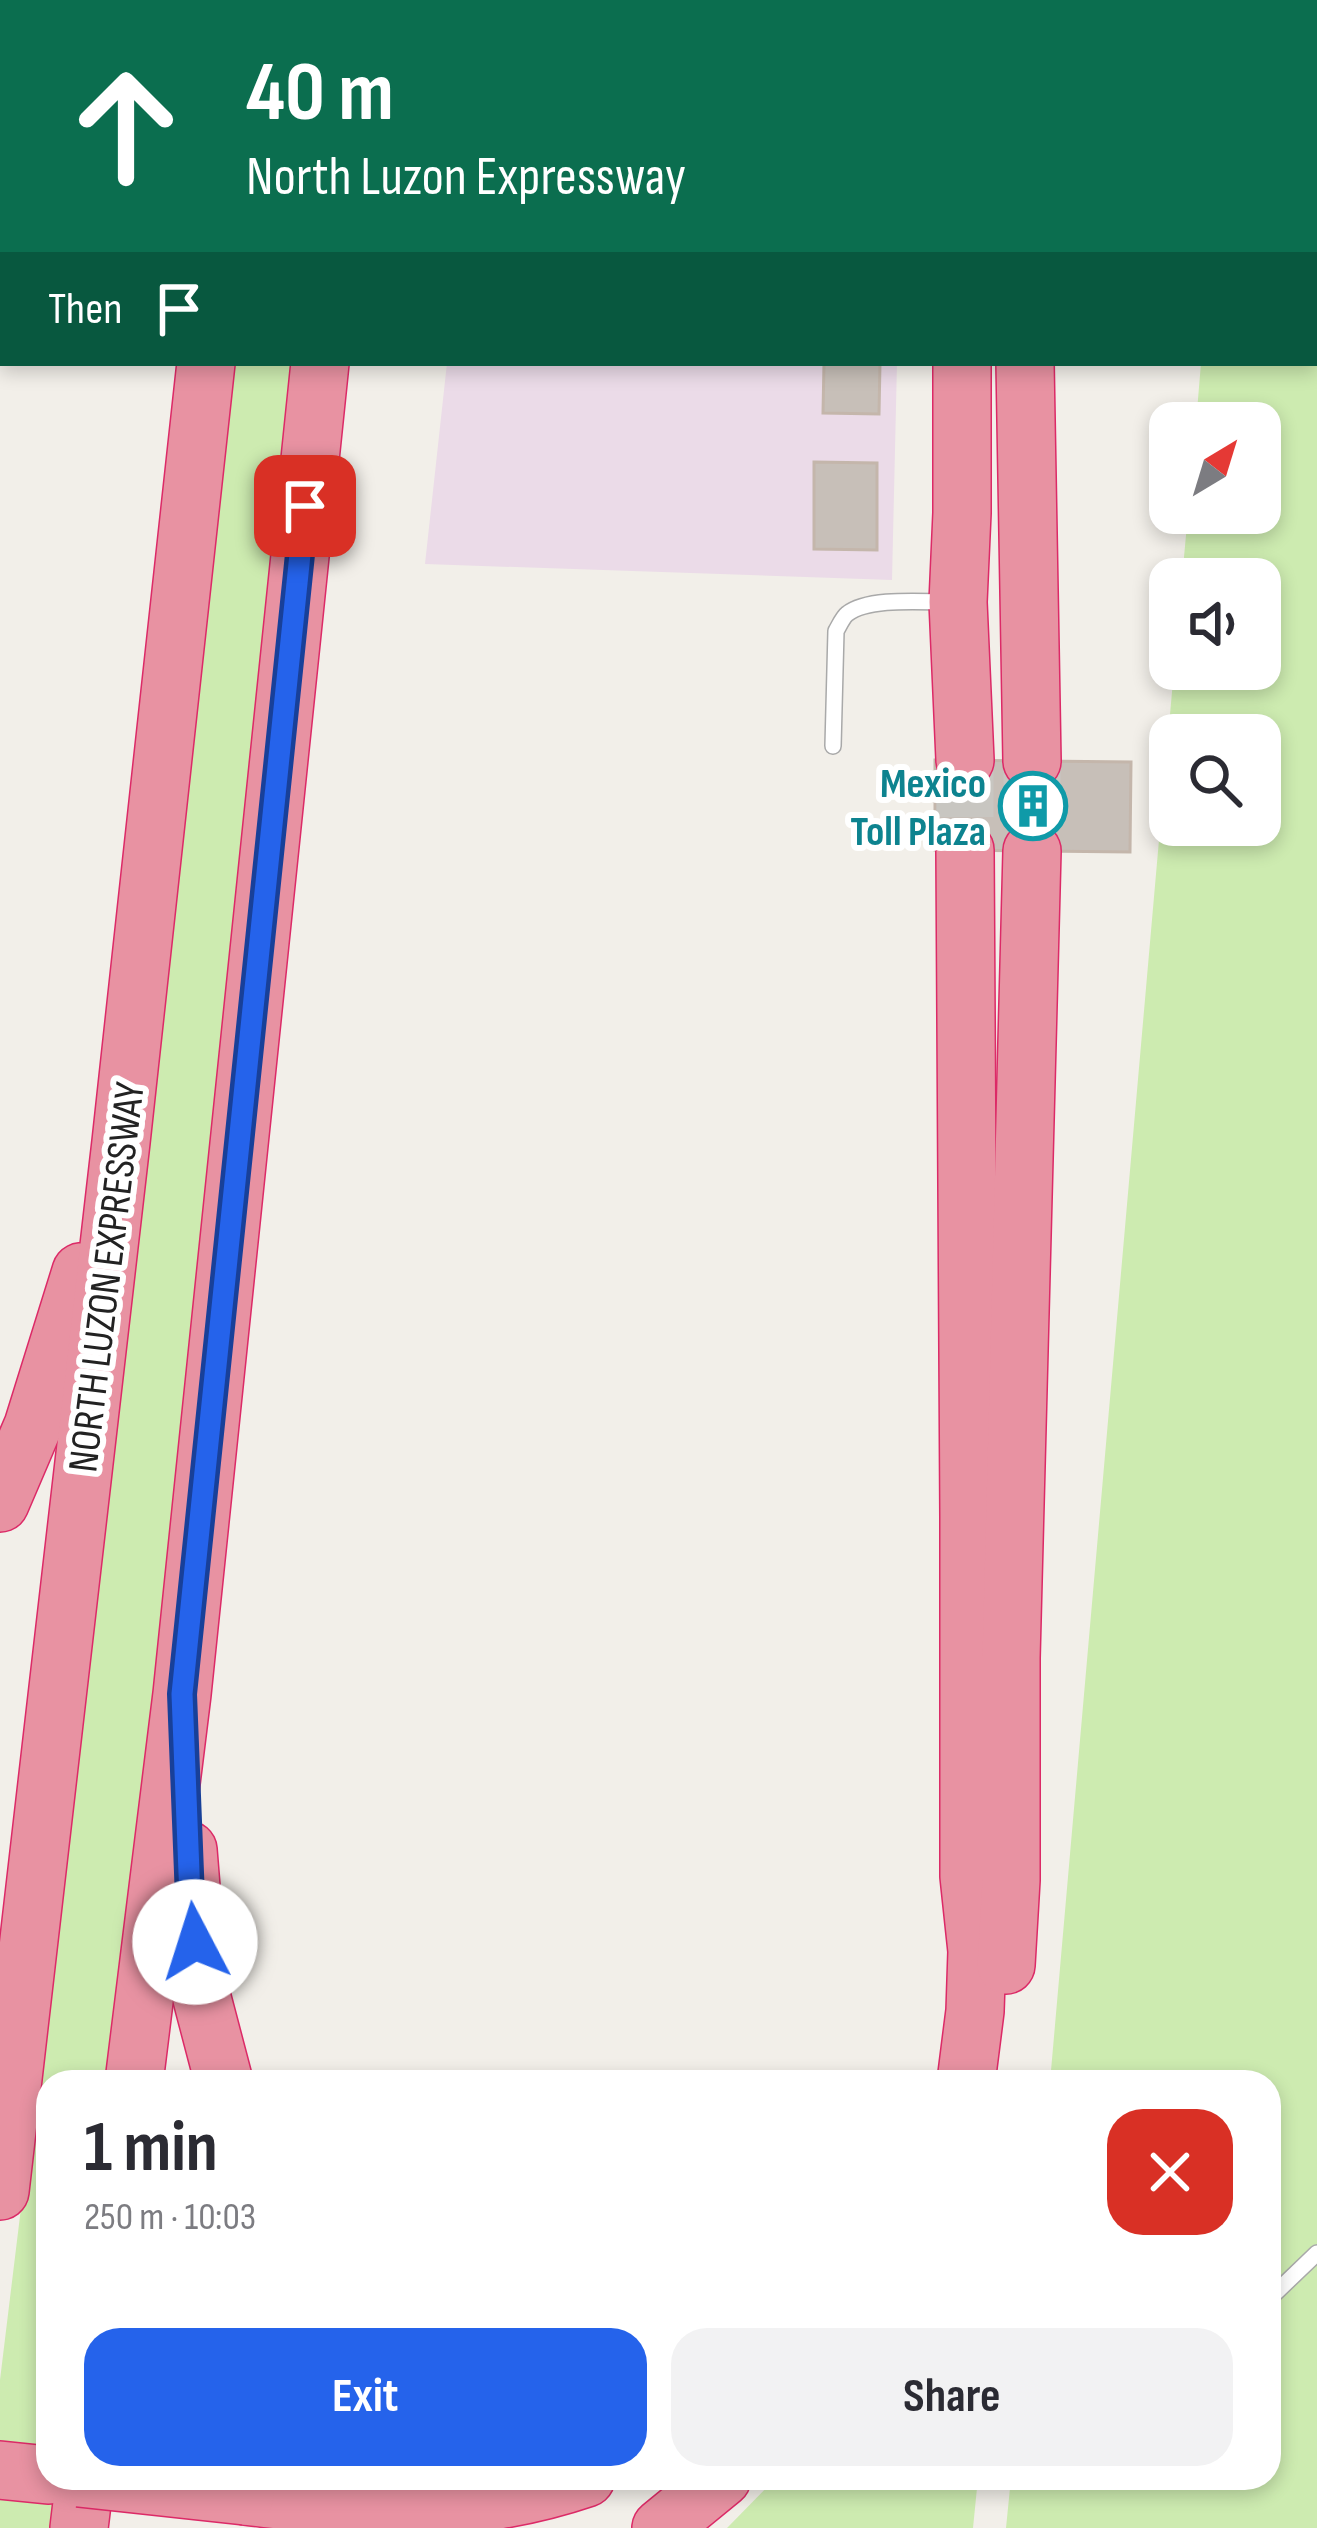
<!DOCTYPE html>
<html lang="en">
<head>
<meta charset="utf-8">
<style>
	:root { --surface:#fff; --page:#f2f2f3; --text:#2b2b33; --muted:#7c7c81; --accent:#2563eb }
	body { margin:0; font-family:"Sofia Sans Condensed",sans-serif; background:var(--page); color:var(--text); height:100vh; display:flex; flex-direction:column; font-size:45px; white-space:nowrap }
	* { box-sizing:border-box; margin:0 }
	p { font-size:39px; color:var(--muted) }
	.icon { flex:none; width:66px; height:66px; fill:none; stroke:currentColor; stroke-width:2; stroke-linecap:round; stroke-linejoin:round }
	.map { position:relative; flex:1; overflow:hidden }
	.side { position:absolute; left:36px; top:2070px; width:1245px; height:420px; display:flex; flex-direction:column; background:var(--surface); border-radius:36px; box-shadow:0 6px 18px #0003 }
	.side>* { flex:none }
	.banner { position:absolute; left:0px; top:0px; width:1317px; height:366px; box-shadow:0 6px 18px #0003; background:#0b6e4f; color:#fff; overflow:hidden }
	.needle { width:78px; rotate:38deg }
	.tools { position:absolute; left:1149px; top:402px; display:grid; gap:24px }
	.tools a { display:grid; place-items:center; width:132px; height:132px; border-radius:24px; background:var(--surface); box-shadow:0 6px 18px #0003; font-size:60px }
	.pin { position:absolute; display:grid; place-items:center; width:102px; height:102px; color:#fff; margin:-51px; border-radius:24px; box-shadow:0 6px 18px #0006 }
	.me { position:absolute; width:132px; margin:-66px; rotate:355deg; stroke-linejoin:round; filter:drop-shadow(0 0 9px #0008) }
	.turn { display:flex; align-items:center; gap:42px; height:252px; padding:0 48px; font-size:54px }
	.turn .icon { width:156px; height:156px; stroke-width:2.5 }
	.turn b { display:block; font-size:84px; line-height:102px }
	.then { display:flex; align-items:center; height:114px; padding:0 48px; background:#0003; gap:24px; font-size:45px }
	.round { display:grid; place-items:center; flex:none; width:126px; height:126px; border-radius:36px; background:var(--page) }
	.overview { display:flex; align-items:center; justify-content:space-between; height:204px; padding:0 48px }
	h1 { font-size:72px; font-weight:700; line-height:90px }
	.action { display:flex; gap:24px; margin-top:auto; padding:24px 48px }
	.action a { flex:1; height:138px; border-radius:36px; background:var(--accent); color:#fff; font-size:48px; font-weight:700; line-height:138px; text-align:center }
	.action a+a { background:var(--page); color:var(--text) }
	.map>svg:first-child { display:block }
	.industrial { fill:#ebdbe8 }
	.grass { fill:#cdebb0; fill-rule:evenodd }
	.building { fill:#c7bfb8; stroke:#c4b6ab; stroke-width:3 }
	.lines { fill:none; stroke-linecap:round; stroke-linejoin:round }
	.highway-tunnel { stroke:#c8c6c1; stroke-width:57; stroke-dasharray:57 28; stroke-linecap:butt }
	.lane-casing { stroke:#a9a9a9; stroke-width:18 }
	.secondary-casing { stroke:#707d05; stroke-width:45 }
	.highway-casing { stroke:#dc2a67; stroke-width:60 }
	.lane { stroke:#fff; stroke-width:15 }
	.secondary { stroke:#f7fabf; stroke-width:42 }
	.highway { stroke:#e892a2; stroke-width:57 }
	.secondary-bridge-casing { stroke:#707d05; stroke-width:45; stroke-linecap:butt }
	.highway-bridge-casing { stroke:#dc2a67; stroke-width:60; stroke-linecap:butt }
	.secondary-bridge { stroke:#f7fabf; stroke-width:42 }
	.highway-bridge { stroke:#e892a2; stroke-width:57 }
	.route-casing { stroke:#184099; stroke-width:30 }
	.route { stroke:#2563eb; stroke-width:21 }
	.labels { text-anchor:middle; stroke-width:12; stroke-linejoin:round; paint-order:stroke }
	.culture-label { font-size:42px; font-weight:bold; fill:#0d838f; stroke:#fff; text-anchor:end }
	.street-label { font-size:42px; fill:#222; stroke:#fff }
</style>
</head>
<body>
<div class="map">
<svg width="1317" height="2528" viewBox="0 0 1317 2528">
	<rect width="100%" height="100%" fill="#f2efe9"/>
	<polygon class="industrial" points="447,363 897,363 892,580 425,564"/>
	<g class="grass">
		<path d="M1314 313H1317V2528H1006L1011 2478H1269V2082H1050L1174 669H1260V579H1182L1188 513H1260V423H1196L1201 363H1314ZM1170 735H1260V825H1170Z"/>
		<polygon points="221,363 301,363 115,2082 48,2082 48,2478 60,2528 0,2528 0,2380 25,2175"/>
		<polygon points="776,2478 978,2478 973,2528 727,2528"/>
	</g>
	<g class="building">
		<polygon points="824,363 880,363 879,414 823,413"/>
		<polygon points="814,462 877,463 877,550 814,549"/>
		<polygon points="935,760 1131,762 1130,852 935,850"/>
	</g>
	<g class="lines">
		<g class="highway-tunnel">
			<polyline points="965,760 965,850"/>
			<polyline points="1032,761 1032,851"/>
		</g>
		<g class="lane-casing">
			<g id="lane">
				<path d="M833 746 836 631C839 626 843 617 847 614 868 597 923 602 949 602"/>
				<polyline points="1269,2299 1317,2253"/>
			</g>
		</g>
		<g class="secondary-casing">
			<g id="secondary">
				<polyline points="1273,0 1275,3"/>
				<polyline points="1314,105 1317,111"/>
				<polyline points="0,199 3,197"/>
			</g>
		</g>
		<g class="highway-casing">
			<g id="highway">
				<polyline points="962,0 962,3"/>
				<polyline points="1015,0 1016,3"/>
				<polyline points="237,3 238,0"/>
				<polyline points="962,363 962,513 958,602 965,760"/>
				<polyline points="1025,363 1032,761"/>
				<polyline points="965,850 969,1517 969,1876 977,1951 975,2011 966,2082"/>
				<polyline points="0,1503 33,1426 81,1272"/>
				<polyline points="188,1850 199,1987 224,2082"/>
				<polyline points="1006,1965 1011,1880 1011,1658 1032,851"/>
				<polyline points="134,2082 182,1694 320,363"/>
				<polyline points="0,2191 121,1142 206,363"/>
				<polyline points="0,2470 48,2475"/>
				<path d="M245 2496C366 2511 468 2518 586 2478"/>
				<polyline points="79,2528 85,2478"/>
				<polyline points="661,2528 722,2478"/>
			</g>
		</g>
		<use href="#lane" class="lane"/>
		<use href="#secondary" class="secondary"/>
		<use href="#highway" class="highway"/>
		<g class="secondary-bridge-casing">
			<polyline id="secondary-bridge" points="355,3 361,0"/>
		</g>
		<g class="highway-bridge-casing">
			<polyline id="highway-bridge" points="79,2478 245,2496"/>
		</g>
		<use href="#secondary-bridge" class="secondary-bridge"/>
		<use href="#highway-bridge" class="highway-bridge"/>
	</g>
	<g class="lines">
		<g class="route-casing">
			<polyline id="route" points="195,1942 190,1898 182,1694 305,506"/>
		</g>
		<use href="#route" class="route"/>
	</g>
	<defs>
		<g id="building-ring" transform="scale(3.45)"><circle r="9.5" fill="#fff" stroke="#0f9aa8" stroke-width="1.5"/><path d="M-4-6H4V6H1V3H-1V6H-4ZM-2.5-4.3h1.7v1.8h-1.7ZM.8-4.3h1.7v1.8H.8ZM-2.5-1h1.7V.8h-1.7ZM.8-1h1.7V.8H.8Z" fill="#0f9aa8"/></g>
	</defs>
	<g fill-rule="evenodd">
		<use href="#building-ring" x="1033" y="806"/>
	</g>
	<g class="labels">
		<g class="culture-label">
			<text x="986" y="797">Mexico<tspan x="986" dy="48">Toll Plaza</tspan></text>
		</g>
		<g class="street-label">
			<text transform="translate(105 1277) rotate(-83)" y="15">NORTH LUZON EXPRESSWAY</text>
		</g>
	</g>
</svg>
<div class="tools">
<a><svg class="needle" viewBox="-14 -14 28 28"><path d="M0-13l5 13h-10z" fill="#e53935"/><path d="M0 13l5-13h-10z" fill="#7c7c81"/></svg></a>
<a><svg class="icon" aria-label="sound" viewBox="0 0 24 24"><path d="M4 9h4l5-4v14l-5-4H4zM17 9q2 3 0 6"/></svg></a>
<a><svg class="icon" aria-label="search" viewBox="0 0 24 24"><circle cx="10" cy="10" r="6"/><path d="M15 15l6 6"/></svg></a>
</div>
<div class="pin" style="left:305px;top:506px;background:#d93025"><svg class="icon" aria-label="arrive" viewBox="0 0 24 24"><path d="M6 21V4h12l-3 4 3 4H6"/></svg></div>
<svg class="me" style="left:195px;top:1942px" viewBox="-20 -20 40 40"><circle r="19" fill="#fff"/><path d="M0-13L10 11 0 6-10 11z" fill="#2563eb"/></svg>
<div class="banner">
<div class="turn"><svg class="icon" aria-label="ahead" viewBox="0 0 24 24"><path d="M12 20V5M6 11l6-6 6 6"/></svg><div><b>40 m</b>North Luzon Expressway</div></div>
<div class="then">Then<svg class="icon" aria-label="arrive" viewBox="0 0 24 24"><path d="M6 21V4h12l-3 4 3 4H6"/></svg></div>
</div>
<section class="side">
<div class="overview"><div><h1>1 min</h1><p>250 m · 10:03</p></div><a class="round" style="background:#d93025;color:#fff"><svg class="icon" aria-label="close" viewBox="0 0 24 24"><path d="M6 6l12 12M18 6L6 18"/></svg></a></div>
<div class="action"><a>Exit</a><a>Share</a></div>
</section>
</div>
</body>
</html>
